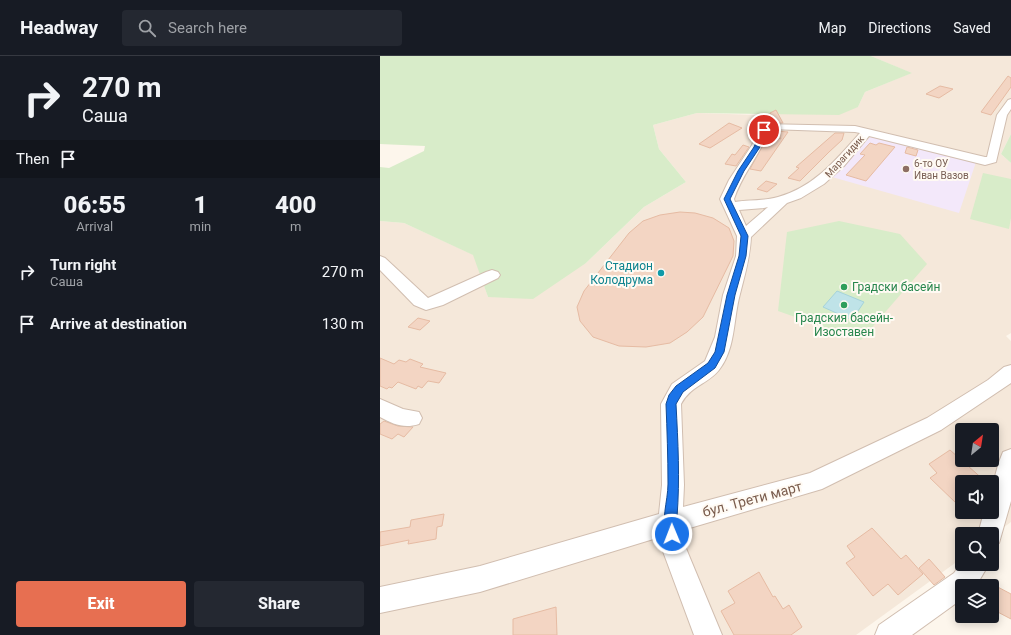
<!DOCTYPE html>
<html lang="en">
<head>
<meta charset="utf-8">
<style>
	:root { --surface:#171b24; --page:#242831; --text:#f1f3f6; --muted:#9ea1a6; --line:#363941; --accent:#e76f51 }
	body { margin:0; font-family:Roboto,sans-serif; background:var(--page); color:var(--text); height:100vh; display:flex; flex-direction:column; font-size:15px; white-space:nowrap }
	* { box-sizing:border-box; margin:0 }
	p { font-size:13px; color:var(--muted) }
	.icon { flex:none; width:22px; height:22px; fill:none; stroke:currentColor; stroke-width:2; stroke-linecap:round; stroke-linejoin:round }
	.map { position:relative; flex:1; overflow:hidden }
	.drawer { display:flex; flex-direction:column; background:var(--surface); width:380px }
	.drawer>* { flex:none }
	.banner { background:#171b24; color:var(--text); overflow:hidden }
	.needle { width:26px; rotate:30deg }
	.buttons { position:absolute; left:575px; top:367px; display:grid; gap:8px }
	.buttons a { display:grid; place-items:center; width:44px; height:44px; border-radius:4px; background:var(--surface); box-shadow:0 2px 10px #0003; font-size:20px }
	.pin { position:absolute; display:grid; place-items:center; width:34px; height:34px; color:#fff; margin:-17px; border:2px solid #fff; border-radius:50%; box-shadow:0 1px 4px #0007 }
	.me { position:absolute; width:44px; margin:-22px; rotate:359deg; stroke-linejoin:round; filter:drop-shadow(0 0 3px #0008) }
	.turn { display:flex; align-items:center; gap:14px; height:84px; padding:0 16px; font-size:18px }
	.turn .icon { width:52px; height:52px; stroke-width:2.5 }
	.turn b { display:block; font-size:28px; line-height:34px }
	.then { display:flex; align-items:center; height:38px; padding:0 16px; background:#0003; gap:8px; font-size:15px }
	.eta { display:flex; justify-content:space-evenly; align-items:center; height:68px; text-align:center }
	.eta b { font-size:24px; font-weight:800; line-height:28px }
	.action { display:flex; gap:8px; margin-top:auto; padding:8px 16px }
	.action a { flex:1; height:46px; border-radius:4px; background:var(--accent); color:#fff; font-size:16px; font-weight:800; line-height:46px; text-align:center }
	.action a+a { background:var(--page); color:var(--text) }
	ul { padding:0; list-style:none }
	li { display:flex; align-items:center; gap:12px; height:52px; padding:0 16px }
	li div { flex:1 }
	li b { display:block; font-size:15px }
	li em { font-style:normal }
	header { display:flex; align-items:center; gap:24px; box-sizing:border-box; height:56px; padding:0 20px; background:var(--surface); border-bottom:1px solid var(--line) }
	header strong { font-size:19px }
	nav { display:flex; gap:22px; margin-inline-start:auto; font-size:14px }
	.search { width:280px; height:36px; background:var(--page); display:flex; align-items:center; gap:10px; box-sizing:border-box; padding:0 14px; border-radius:4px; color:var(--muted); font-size:15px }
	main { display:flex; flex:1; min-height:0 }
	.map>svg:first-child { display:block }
	.residential { fill:#f5e8da; fill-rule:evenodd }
	.education { fill:#f3e8fa }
	.green { fill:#d8ecc9 }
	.water { fill:#bfe3e8; stroke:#a5d3da }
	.building { fill:#f3d5c3; stroke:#e6bba3 }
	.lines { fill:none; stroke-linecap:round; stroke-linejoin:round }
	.minor-casing { stroke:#d1beb0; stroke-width:2 }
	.minor { fill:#fff; fill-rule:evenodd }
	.route { fill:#1a73e8; stroke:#114b97 }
	.education-dot { fill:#8d6e63; stroke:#fffaf3; stroke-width:1.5 }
	.culture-dot { fill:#0f9aa8; stroke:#fffaf3; stroke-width:1.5 }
	.leisure-dot { fill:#2e9e5b; stroke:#fffaf3; stroke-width:1.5 }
	.labels { text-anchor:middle; stroke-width:4; stroke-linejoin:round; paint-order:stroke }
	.far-street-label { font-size:10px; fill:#7a5c4d; stroke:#fffaf3 }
	.far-education-label { font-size:10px; fill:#785e54; stroke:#fffaf3; text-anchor:start }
	.culture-label { font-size:12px; fill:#0d838f; stroke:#fffaf3; text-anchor:end }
	.leisure-label { font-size:12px; fill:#27864d; stroke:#fffaf3; text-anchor:start }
	.near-street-label { font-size:14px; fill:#7a5c4d; stroke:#fffaf3 }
</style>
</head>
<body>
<header>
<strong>Headway</strong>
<div class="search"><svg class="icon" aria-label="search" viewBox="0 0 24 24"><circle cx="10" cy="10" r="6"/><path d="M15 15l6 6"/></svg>Search here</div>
<nav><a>Map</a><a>Directions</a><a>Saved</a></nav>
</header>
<main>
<section class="drawer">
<div class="banner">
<div class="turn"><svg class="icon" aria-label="right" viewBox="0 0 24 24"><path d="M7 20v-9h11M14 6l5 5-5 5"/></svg><div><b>270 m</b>Саша</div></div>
<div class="then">Then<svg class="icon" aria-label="arrive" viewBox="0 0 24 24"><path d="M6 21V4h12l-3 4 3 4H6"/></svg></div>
</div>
<div class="eta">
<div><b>06:55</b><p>Arrival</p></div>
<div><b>1</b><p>min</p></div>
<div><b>400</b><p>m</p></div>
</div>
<ul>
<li><svg class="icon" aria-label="right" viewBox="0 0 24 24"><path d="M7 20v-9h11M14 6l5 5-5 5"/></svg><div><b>Turn right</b><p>Саша</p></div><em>270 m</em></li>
<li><svg class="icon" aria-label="arrive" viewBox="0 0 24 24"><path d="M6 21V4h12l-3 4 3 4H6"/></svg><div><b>Arrive at destination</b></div><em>130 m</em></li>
</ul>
<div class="action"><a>Exit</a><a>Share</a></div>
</section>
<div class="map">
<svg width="631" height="579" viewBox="0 0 631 579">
	<rect width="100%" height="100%" fill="#fdf6ec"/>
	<path class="residential" d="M491 0H631V78L621 98 631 107V277L626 280 631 285V466L612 480V478H582V502L476 579H0V165L24 167 94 199 108 241 206 207 264 151 306 126 279 93 273 69 317 57 377 59 478 51 485 36 531 17ZM582 374H612V404H582ZM582 426H612V456H582Z"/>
	<polygon class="education" points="492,79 596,106 579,157 452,121"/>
	<g class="green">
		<polygon points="0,0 491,0 532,17 485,36 478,51 459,59 317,57 273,69 279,93 306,126 264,151 206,207 153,243 108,241 93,199 24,167 0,165 0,111 9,112 44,95 45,90 0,88"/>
		<polygon points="631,78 631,107 621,98"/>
		<polygon points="603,117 631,123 631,162 629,173 590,163"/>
		<polygon points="459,165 520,178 547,208 481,284 398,255 407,176"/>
	</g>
	<polygon class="water" points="457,235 484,246 472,264 443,251"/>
	<g class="building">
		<polygon points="628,20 631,22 631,31 611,59 601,56"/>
		<polygon points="560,30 573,33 559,42 546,38"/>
		<polygon points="396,54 403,67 394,67 390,57"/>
		<polygon points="349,67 362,72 330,92 319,88"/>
		<polygon points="397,75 408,76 381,115 370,113 387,82 389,80 401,83"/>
		<polygon points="455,77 464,77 462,84 449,96 420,125 408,122 419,112 416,111"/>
		<polygon points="490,87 496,89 499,87 515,91 486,125 466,119 485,99 480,98"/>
		<polygon points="363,89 369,91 356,110 345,108 352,98 355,99"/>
		<polygon points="527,91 538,94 536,100 525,97"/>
		<polygon points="386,125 397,128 387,136 377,133"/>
		<polygon points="300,156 315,157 333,162 349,172 354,185 353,200 323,261 307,276 290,287 266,291 239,290 213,281 200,265 197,251 204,235 249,177 263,165 280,159"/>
		<polygon points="38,262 50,265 40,274 28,271"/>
		<polygon points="0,302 14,308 19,304 26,306 30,303 43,308 40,311 66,317 59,327 48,325 42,332 38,330 36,333 18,326 12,332 9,331 7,333 0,330"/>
		<polygon points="4,365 18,370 33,371 24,381 18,378 12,383 0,378 0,368"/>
		<polygon points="570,394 606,426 582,426 582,443 576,447 550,422 557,417 549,408"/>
		<polygon points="64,458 62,470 57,471 56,483 28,488 29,484 0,490 0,476 30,471 31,464"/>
		<polygon points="492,472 521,503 526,499 543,518 518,539 508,528 493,540 466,507 475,501 467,490"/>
		<polygon points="549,503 565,521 554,529 539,512"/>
		<polygon points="379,516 393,541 395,540 403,553 409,549 422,571 411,579 354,579 341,555 355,547 348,535"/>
		<polygon points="612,528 631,538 631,563 612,553"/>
		<polygon points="176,551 177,579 133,579 133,563"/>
	</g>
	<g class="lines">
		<g class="minor-casing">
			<g id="minor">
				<path d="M631 43V53L627 59 616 106 605 109 489 80 464 110 444 128 421 142 407 147 371 181C370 202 365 218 360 238 353 263 356 292 339 314 328 328 310 330 301 348L304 429 303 451 430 417 547 362 608 324 624 311 631 309V327L561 374 442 433 303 474 305 490 342 579H314L281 490 280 481 100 536 0 557V531L100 510 279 458 282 429 281 348 292 328 325 305 335 281 343 239 356 200 357 180 340 143 349 124 372 89 381 68 475 70 605 101H607L617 59 628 44ZM389 73 475 76 480 77C456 104 434 131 398 141 384 145 369 144 355 146L354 143C362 118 381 98 389 73ZM388 151 366 170 359 154 384 152Z"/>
				<polygon points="0,200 5,202 48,242 106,216 112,214 118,216 120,219 118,222 63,249 46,254 34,249 0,214"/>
				<path d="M0 343 23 353 39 356 42 362 39 368C24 373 13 368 0 361Z"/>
				<path d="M631 393V445L619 487 612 489V478H598L604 456H612C612 434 614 417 623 396Z"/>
				<polygon points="582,506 582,508 609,508 596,530 582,530 582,543 532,579 495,579 499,569 574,517"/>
			</g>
		</g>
		<use href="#minor" class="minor"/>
	</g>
	<path class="route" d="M384 72 387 74 380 91 364 115 350 143 368 180 366 200 355 239 344 296 335 312 303 336 296 348C298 386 300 423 297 461 296 469 299 476 296 482L292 484 287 482C280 466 288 445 288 428 288 401 287 374 286 348L289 339 296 330 328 307 335 296 347 239 359 200 361 180 344 143 358 115 374 91 382 74Z"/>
	<circle class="education-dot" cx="526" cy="113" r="4"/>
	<circle class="culture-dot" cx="281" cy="217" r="4"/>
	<g class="leisure-dot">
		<circle cx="464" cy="231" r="4"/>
		<circle cx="464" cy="249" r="4"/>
	</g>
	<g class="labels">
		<g class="far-street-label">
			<text transform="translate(464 100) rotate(-48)" y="4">Марагидик</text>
		</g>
		<g class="far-education-label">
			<text x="534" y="111">6-то ОУ<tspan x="534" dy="12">Иван Вазов</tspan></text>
		</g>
		<g class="culture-label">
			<text x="273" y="214">Стадион<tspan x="273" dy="14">Колодрума</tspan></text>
		</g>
		<g class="leisure-label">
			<text x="472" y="235">Градски басейн</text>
			<text x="464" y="266" text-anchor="middle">Градския басейн-<tspan x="464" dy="14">Изоставен</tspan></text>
		</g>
		<g class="near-street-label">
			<text transform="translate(372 443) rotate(-15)" y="5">бул. Трети март</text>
		</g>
	</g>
</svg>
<div class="buttons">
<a><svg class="needle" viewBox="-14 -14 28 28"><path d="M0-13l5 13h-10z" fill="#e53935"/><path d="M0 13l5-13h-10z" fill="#9ea1a6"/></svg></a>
<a><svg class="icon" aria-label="sound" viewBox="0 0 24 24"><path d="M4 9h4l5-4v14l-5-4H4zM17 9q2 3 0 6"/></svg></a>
<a><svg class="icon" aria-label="search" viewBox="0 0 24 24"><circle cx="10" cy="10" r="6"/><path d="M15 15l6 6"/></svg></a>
<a><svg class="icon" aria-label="layers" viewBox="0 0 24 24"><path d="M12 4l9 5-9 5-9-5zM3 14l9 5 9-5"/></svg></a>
</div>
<div class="pin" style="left:384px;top:74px;background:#d93025"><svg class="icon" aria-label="arrive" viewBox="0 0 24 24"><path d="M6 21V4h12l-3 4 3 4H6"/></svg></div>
<svg class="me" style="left:292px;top:478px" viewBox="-20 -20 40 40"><circle r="17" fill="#1a73e8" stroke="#fff" stroke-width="3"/><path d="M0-11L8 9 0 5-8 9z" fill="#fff"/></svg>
</div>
</main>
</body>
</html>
